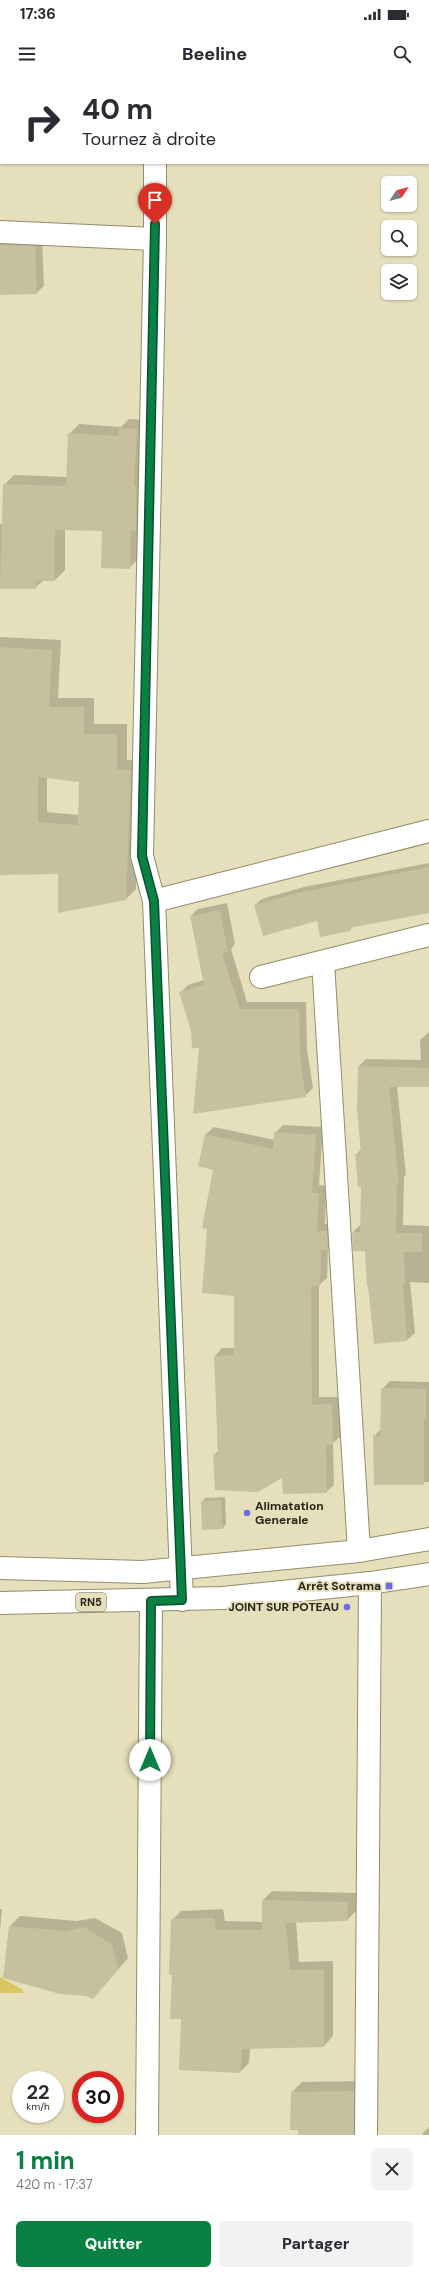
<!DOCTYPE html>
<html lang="fr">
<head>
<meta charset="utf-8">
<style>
	:root { --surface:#fff; --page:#f2f2f3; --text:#2b2b33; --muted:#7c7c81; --accent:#0b8043 }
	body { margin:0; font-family:"DM Sans",sans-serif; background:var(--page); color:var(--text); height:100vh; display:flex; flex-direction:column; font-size:15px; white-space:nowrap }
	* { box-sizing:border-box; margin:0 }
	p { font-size:13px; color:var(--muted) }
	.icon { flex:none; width:22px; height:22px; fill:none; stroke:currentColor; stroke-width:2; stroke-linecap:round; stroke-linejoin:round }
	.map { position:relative; height:2055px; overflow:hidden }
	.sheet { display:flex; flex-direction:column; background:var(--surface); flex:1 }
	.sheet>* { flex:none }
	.hud { position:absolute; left:0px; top:0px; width:429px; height:84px; box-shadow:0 1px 3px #0004; background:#fff; color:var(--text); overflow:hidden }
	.needle { width:26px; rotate:54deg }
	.fabs { position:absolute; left:381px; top:96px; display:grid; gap:8px }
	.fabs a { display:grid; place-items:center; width:36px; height:36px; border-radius:6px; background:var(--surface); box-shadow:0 1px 3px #0004; font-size:20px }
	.speed { position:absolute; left:12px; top:1991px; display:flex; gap:8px; font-size:20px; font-weight:700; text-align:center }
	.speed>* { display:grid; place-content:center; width:52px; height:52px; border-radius:50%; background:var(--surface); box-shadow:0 1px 3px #0004; line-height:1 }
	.speed small { font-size:10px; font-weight:400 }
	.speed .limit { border:6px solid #d22; background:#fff; color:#111 }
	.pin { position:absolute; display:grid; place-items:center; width:34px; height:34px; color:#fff; margin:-41px -17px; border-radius:50% 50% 50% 0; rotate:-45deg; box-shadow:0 0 4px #0007 }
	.pin .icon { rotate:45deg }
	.me { position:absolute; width:44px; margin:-22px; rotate:0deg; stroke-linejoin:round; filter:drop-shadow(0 0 3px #0008) }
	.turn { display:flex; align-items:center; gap:14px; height:84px; padding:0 16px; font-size:18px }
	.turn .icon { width:52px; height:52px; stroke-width:2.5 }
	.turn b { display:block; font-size:28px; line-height:34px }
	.round { display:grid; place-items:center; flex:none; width:42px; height:42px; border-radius:6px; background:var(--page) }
	.headline { display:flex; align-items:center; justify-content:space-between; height:68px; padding:0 16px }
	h1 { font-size:24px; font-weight:800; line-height:30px; color:var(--accent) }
	.cta { display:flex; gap:8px; margin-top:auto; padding:8px 16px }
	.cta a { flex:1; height:46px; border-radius:6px; background:var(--accent); color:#fff; font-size:16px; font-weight:800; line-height:46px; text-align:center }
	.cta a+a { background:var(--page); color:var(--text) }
	.status { display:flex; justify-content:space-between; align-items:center; height:28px; padding:0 20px; background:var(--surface); direction:ltr }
	.status svg { height:11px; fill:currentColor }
	header { display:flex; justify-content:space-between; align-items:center; height:52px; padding:0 16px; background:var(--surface); font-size:18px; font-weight:800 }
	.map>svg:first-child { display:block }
	.water { fill:#dac660 }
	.shadow { fill:#0003; fill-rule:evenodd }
	.building { fill:#c7c09d; fill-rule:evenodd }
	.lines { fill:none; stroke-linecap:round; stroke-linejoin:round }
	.minor-casing { stroke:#938c6b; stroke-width:24 }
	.trunk-casing { stroke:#938c6b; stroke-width:24 }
	.minor { stroke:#fff; stroke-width:22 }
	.trunk { stroke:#fff; stroke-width:22 }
	.route-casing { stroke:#07532c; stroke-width:10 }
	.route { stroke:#0b8043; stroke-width:7 }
	.poi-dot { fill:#696be5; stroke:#e6dfbb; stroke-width:1.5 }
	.labels { text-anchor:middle; stroke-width:4; stroke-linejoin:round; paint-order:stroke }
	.shield { fill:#e6dfbb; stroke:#605d48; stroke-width:1 }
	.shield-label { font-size:11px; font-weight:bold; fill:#272517 }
	.poi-label { font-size:12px; font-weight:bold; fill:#272517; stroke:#e6dfbb; text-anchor:end }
</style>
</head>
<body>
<div class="status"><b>17:36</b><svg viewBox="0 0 49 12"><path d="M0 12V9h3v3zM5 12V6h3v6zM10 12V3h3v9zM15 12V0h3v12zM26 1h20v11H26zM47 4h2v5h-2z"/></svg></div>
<header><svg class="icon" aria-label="menu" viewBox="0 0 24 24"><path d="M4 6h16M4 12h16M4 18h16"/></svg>Beeline<svg class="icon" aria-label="search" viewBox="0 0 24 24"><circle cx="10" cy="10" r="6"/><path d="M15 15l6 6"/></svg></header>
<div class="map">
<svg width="429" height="2055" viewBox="0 0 429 2055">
	<rect width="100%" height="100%" fill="#e6dfbb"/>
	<polygon class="water" points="0,1897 23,1910 23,1913 0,1913"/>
	<g class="shadow">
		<polygon points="0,0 148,0 148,1 1,1 1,57"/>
		<polygon points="0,158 42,159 44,206 36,213 0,214"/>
		<polygon points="129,339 146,340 139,478 129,488 103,450 65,449 65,490 55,500 44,500 35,508 0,508 0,444 3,444 4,405 14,395 67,397 69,354 79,344 121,347"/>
		<path d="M0 557 61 560 58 618H94V644H127V680L141 681 136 809 126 819 59 793 0 794ZM47 697 80 701 79 735 47 732Z"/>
		<polygon points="429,783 429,832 353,846 350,850 318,840 255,825 262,819 304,807"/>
		<polygon points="227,823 235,864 231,869 247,922 306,922 307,969 313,1008 305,1016 200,967 192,950 180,913 188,905 204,900 191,836 198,829"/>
		<polygon points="429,952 429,1006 397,1006 406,1095 404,1096 403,1145 429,1146 429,1203 410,1202 415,1253 407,1260 366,1170 353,1152 361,1144 362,1106 356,1075 362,1068 359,986 366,979 421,980 420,960"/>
		<polygon points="283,1045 323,1047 319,1105 326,1106 325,1144 334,1144 335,1162 328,1169 327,1198 319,1205 319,1317 339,1317 341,1356 333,1363 334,1405 326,1412 283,1396 214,1375 218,1371 215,1276 222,1268 235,1268 235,1215 215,1089 206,1054 214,1047 275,1060 275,1053"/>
		<polygon points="390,1301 429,1302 429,1402 375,1404 374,1356 381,1349 382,1309"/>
		<polygon points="225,1417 226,1444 223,1448 202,1422 205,1418"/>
		<polygon points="272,1811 356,1813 356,1831 347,1840 296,1841 299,1882 333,1881 333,1956 324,1966 250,1968 249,1983 240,1992 182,1938 174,1894 172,1840 181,1831 223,1829 225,1841 263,1842 263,1820"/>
		<polygon points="0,1829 2,1829 0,1852"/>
		<polygon points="20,1836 76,1841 95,1838 122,1853 128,1878 103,1907 9,1847"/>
		<polygon points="364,2001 364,2055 299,2055 292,2012 302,2002"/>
		<polygon points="429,2047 429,2055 423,2055 423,2053"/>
	</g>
	<g class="building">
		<polygon points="0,165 35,166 37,214 0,215"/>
		<polygon points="119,348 137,349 134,406 136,406 136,451 131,451 130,489 101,488 102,451 55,450 55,501 36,501 36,509 0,509 3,404 64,406 66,405 68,353 118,356"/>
		<path d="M0 567 52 570 49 627H84V654H117V690H131L126 820 58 833V794L0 795ZM38 697 79 702 78 745 38 742Z"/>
		<polygon points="429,787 429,833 349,848 350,851 320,857 317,841 263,856 254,825 297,813"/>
		<polygon points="220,830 228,872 222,874 240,929 299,929 300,977 306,1017 193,1034 199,968 192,968 191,951 179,912 204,905 190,836"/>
		<polygon points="358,986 429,988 429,1007 389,1007 399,1103 397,1104 396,1153 422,1153 422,1172 404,1172 405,1205 403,1205 407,1261 374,1264 368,1206 367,1206 365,1171 353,1171 352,1152 360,1152 361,1107 358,1107 355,1074 361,1074 357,1029"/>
		<polygon points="274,1052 316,1055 312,1113 319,1113 317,1151 327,1151 328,1170 321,1170 320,1206 311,1206 312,1325 332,1324 333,1364 326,1365 327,1413 283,1414 282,1398 258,1412 215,1410 213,1375 218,1375 214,1276 234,1275 234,1216 202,1213 207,1149 202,1148 213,1090 198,1086 205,1054 273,1069"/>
		<polygon points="381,1308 426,1309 426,1340 424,1340 424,1405 374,1405 373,1355 380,1356"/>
		<polygon points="221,1420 223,1449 202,1450 201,1421"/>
		<polygon points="262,1820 348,1822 347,1841 286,1843 290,1890 324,1890 324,1967 242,1969 240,1993 179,1990 181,1939 170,1939 172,1895 169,1895 171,1839 214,1838 216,1850 262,1850"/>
		<polygon points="9,1846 65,1851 84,1847 112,1864 118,1889 93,1919 86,1916 60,1914 3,1898"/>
		<polygon points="354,2011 354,2055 298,2055 298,2050 290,2050 291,2012"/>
	</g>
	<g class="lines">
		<g class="minor-casing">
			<g id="minor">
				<polyline points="154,0 154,1"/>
				<polyline points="155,83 155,159 142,776 154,821 182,1520"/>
				<polyline points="0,152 155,159"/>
				<polyline points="154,821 429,751"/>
				<polyline points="323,882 359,1471"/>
				<polyline points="261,897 429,855"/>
				<polyline points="147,2055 151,1521"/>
				<polyline points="366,2055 370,1503"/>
			</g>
		</g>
		<g class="trunk-casing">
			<g id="trunk">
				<polyline points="0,1488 143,1492 359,1471 429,1459"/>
				<polyline points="0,1523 223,1518 370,1503 429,1494"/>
			</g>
		</g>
		<use href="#minor" class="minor"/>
		<use href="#trunk" class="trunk"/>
	</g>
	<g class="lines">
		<g class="route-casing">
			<polyline id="route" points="150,1680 151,1521 182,1520 154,821 142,776 155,144"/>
		</g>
		<use href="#route" class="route"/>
	</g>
	<g class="poi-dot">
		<circle cx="247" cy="1433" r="4"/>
		<rect x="385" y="1502" width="8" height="8" rx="2"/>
		<circle cx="347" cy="1527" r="4"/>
	</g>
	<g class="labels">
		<rect class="shield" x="76" y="1513" width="30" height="18" rx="3"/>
		<g class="shield-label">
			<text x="91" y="1526">RN5</text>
		</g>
		<g class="poi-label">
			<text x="255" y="1430" text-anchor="start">Alimatation<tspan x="255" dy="14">Generale</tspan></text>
			<text x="381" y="1510">Arrêt Sotrama</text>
			<text x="339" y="1531">JOINT SUR POTEAU</text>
		</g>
	</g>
</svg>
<div class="fabs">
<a><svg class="needle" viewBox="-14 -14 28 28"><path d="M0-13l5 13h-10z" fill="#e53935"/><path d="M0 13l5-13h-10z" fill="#7c7c81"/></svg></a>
<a><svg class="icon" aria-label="search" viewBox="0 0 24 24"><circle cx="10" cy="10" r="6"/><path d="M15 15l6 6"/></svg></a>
<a><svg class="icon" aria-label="layers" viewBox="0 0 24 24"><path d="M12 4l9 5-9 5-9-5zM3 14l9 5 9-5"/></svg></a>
</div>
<div class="speed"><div>22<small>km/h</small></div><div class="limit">30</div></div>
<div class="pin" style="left:155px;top:144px;background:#d93025"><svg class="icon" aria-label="arrive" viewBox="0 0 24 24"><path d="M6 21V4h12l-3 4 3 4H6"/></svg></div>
<svg class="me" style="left:150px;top:1680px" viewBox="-20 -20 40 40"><circle r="19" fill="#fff"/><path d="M0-13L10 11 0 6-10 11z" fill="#0b8043"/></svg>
<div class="hud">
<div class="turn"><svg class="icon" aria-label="right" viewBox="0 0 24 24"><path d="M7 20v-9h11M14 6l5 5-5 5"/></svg><div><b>40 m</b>Tournez à droite</div></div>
</div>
</div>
<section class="sheet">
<div class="headline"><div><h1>1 min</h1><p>420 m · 17:37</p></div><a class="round"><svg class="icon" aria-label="close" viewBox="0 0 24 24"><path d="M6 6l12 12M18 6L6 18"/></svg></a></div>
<div class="cta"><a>Quitter</a><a>Partager</a></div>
</section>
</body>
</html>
